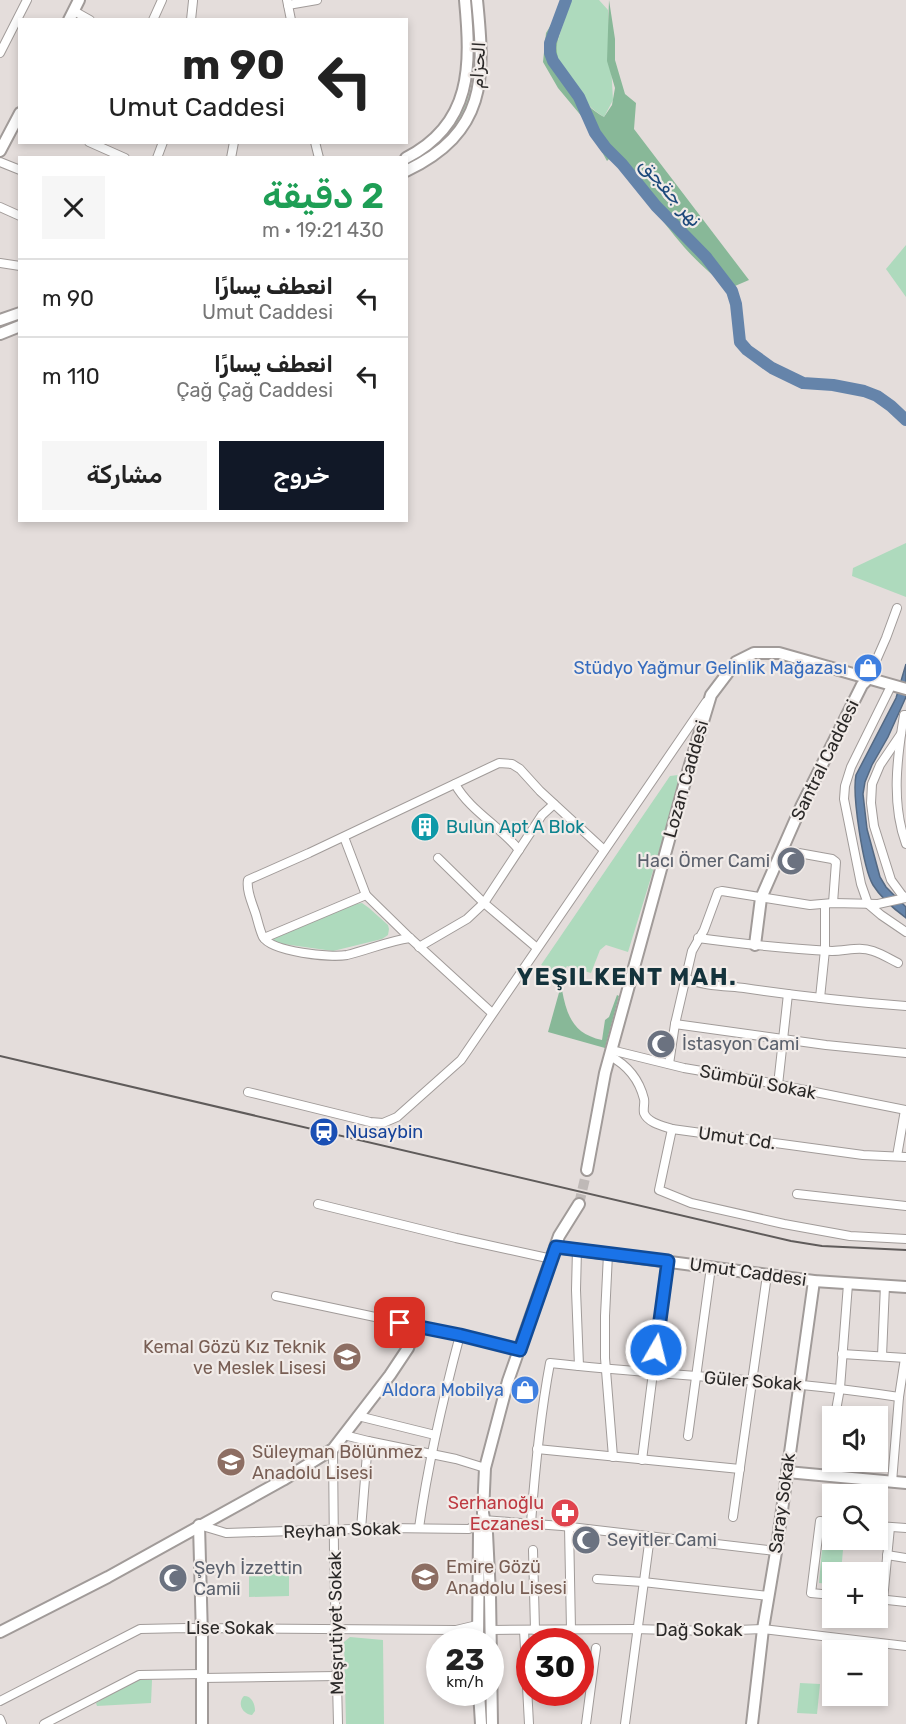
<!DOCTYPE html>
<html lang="ar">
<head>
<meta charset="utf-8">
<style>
	:root { --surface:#fff; --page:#f6f6f6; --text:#222; --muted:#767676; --line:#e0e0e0; --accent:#111827 }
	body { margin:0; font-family:Rubik,"Noto Sans Arabic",sans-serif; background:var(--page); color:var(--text); direction:rtl; height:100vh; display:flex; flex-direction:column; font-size:22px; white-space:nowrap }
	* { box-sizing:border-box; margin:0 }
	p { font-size:20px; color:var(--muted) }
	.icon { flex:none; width:33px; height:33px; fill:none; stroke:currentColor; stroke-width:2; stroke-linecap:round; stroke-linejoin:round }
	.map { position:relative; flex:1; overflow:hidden; direction:ltr }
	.panel { position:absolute; left:18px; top:156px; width:390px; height:366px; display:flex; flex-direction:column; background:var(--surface); border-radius:0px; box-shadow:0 3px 9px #0003; direction:rtl }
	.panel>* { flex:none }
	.hud { position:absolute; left:18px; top:18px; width:390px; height:126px; border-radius:0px; box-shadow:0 3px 9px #0003; direction:rtl; background:#fff; color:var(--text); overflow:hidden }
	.buttons { position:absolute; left:822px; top:1406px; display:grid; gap:12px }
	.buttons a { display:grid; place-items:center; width:66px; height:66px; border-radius:0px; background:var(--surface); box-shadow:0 3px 9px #0003; font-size:30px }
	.speed { position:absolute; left:426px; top:1628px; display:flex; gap:12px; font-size:30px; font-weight:700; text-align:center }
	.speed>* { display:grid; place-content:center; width:78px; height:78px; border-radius:50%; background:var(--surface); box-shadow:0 3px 9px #0003; line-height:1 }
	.speed small { font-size:15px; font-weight:400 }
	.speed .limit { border:9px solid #d22; background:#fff; color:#111 }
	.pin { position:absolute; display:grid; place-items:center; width:51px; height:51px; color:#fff; margin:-26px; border-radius:12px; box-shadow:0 3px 9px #0006 }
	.me { position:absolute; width:66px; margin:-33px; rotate:8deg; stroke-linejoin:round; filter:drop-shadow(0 0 4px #0008) }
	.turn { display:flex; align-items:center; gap:21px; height:126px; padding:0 24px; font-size:27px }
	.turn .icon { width:78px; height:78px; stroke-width:2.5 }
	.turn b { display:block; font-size:42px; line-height:51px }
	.round { display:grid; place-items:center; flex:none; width:63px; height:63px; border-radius:0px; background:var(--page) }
	.summary { display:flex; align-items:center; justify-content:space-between; height:102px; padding:0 24px }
	h1 { font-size:36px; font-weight:600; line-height:45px; color:#1e9e55 }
	.action { display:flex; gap:12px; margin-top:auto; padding:12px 24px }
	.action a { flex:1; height:69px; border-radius:0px; background:var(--accent); color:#fff; font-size:24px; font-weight:600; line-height:69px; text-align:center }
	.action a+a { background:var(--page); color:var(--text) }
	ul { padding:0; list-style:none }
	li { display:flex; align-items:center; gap:18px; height:78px; padding:0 24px; border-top:2px solid var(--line) }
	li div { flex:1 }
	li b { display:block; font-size:22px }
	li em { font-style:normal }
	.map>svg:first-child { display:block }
	.green { fill:#aedabd }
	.forest { fill:#88b898 }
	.water { fill:#6584aa; stroke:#546983; stroke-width:1.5 }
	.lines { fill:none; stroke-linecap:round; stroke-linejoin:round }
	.river { stroke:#6584aa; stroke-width:12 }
	.secondary-tunnel { stroke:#bfb9b7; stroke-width:10; stroke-dasharray:10 5; stroke-linecap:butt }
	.street-casing { stroke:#a19b99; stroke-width:10 }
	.secondary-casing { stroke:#a19b99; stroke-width:14 }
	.street { stroke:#fff; stroke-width:8 }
	.secondary { stroke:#fff; stroke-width:10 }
	.rail { stroke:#5f5b5a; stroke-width:2 }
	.route-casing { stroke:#114b97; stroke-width:15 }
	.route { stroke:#1a73e8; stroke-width:10 }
	.labels { text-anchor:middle; stroke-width:4.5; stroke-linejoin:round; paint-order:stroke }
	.street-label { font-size:18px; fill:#2b2928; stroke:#f1ebe8 }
	.shop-label { font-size:18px; fill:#366cbe; stroke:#f1ebe8; text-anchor:end }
	.culture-label { font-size:18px; fill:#0d838f; stroke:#f1ebe8; text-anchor:start }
	.worship-label { font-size:18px; fill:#5b616d; stroke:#f1ebe8; text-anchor:start }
	.transit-label { font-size:18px; fill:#164399; stroke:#f1ebe8; text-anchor:start }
	.education-label { font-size:18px; fill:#785e54; stroke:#f1ebe8; text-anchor:start }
	.health-label { font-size:18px; fill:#be3a42; stroke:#f1ebe8; text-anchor:end }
	.water-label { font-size:20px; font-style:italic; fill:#1d497b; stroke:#f1ebe8 }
	.district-label { font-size:24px; font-weight:bold; letter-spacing:1.5px; fill:#14333c; stroke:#f1ebe8 }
</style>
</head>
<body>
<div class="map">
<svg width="906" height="1724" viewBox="0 0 906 1724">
	<rect width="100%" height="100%" fill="#e4dddb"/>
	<g class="green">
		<path d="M469 0H472L477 57 471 97 456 127 438 147 407 167V164C445 144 473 109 474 65 475 43 471 21 469 0Z"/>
		<path d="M571 0H599L608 10 613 100 604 117C583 104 553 72 557 45 560 30 567 15 571 0Z"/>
		<polygon points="906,245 906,297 886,269"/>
		<polygon points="906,543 906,597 852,576 853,568"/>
		<polygon points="678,775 681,780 628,952 606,945 600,950 591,973 567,966 559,977 541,965 670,776"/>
		<polygon points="362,903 369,908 388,925 389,929 388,935 382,939 333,951 276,943 273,940 274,938 355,904"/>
		<polygon points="822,1549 843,1550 841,1572 832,1572 832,1584 819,1583"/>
		<polygon points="289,1571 289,1596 249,1597 249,1572"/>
		<polygon points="350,1637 383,1640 384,1724 346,1724 344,1642"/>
		<polygon points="135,1680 152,1680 151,1703 97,1706 96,1703"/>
		<polygon points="800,1683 820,1684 817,1714 797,1713"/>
		<path d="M244 1696C252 1696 255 1704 255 1711L252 1715C242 1714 237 1703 244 1696Z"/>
	</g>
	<g class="forest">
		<path d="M562 0H571C567 15 559 30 557 45 554 71 583 106 604 117L612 105 615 88 607 61 609 0 615 39V60L625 94 636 103 634 129 749 280 728 289C713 275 697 262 684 247 659 218 638 185 611 157L607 161 583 118 558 88 543 62 546 33 557 15Z"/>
		<path d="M560 989 562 990C567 1017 574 1034 602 1040L605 1020 609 1017 617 995 619 996 605 1048 548 1032Z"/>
	</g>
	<path class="water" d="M906 664V697L888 737 872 765 865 782 863 794 867 829 880 877 886 887 906 907V918C894 909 881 898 873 885 863 868 852 795 856 775L896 698Z"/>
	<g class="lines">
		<polyline class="river" points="566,0 550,43 550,53 553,61 579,97 595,133 606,148 622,164 656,206 706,257 732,291 736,304 740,342 747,350 772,368 803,383 833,385 864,391 877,396 891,406 906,420"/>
		<polyline class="secondary-tunnel" points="579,1204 587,1170"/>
		<g class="street-casing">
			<g id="street">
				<polyline points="287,0 291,20"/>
				<polyline points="288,5 317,0"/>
				<polyline points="74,11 90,20"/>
				<polyline points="153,20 162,0"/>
				<polyline points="191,20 193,1"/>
				<polyline points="0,53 27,0"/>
				<polyline points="89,142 125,158"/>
				<polyline points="315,142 319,158"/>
				<polyline points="157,158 163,142"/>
				<polyline points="231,158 234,142"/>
				<polyline points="0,162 20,170"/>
				<polyline points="0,207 20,216"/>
				<polyline points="0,263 20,266"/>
				<polyline points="868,679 886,638 897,608"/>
				<polyline points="891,686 851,767 845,786 844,799 861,884 868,904 881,915 906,932"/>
				<path d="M906 715H904C897 758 891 803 906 844"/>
				<polyline points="901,734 880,765 872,784 871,803 874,826 891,880 902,895 906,898"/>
				<path d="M455 784C470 811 500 826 519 850"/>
				<polyline points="344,837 366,895 410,938 492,1013"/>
				<polyline points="782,850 832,859 836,862 833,903"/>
				<polyline points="438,858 484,903 537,948"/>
				<polyline points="264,938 366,895"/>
				<path d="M410 938C388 941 368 950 347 955 331 958 272 952 263 937 260 931 258 922 256 915 253 905 246 891 248 880L309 853 499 763 512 764 520 769 540 791 604 850"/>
				<path d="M698 938C743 944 788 949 832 951 847 951 859 946 873 951 882 954 890 959 898 963"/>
				<polyline points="419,947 467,919 484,903 542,815 554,804"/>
				<path d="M685 978C702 986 726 986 744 988 798 996 852 1002 906 1006"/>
				<polyline points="820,998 825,950 825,904"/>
				<polyline points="675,1024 826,1045 906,1053"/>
				<polyline points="611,1050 684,1068 755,1080 906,1110"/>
				<path d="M610 1056C627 1065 639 1079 644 1099 645 1103 643 1108 644 1113 648 1123 663 1126 672 1129L863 1155 906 1157"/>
				<polyline points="669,1064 675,1024 692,951 704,930 718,892 722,891 810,905 833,903 878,904 906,898"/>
				<polyline points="778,1085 788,994"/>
				<polyline points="248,1092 370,1122 383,1123 397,1117 461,1060 706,702"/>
				<polyline points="672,1129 659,1190 691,1203 784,1224 850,1236 906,1239"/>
				<polyline points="897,1156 905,1110"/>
				<polyline points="797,1194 906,1206"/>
				<polyline points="318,1204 456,1238 552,1259"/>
				<polyline points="577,1249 576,1290 579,1366"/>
				<polyline points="608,1254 605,1316 605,1358 613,1457"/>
				<polyline points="276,1296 460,1335 520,1350"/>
				<polyline points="842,1354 906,1358"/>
				<polyline points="882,1356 885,1285"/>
				<polyline points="358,1416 435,1435"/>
				<polyline points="835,1416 840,1388 848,1284"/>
				<polyline points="344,1435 368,1441 456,1459 485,1468"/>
				<polyline points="688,1436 711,1267"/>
				<polyline points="333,1449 334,1553 338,1724"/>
				<polyline points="537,1449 740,1469"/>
				<polyline points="642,1460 667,1261"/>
				<polyline points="829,1476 832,1435"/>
				<polyline points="892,1482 899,1397 905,1358"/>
				<polyline points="733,1517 767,1275"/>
				<polyline points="832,1522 820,1521 811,1593 832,1595"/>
				<path d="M531 1523C535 1469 540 1416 550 1363 666 1376 783 1379 899 1397"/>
				<polyline points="199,1525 226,1533 386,1528 469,1529 483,1520 562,1526 776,1551"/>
				<polyline points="569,1526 571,1630"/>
				<polyline points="878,1526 906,1528"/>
				<path d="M419 1528C428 1462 443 1399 460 1335"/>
				<polyline points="361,1529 368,1441"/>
				<polyline points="533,1550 535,1630"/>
				<polyline points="887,1555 906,1558"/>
				<polyline points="597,1579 643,1582 769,1596"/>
				<polyline points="878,1599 906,1602"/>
				<polyline points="883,1600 890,1527"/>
				<polyline points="490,1630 633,1629 711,1631 763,1629 906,1646"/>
				<polyline points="524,1630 529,1724"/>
				<polyline points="580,1668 593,1668"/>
				<polyline points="202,1678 337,1676"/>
				<polyline points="0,1701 140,1629 187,1628 456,1630 477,1625"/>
				<polyline points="0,1719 2,1724"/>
				<polyline points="44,1724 139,1675 202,1674"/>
				<polyline points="586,1724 596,1648"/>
				<polyline points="625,1724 650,1536"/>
			</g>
		</g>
		<g class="secondary-casing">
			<g id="secondary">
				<polyline points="69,20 79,0"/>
				<polyline points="0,151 20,113"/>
				<path d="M406 158C473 124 471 65 465 0"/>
				<path d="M406 171C487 132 485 79 477 0"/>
				<polyline points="0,320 20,313"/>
				<polyline points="0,334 20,326"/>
				<polyline points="755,945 761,898 801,807 862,685 868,679"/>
				<polyline points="587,1170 605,1073 686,778 711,695 736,662 754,653 779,653 906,689"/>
				<polyline points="556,1247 814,1281 906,1287"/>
				<polyline points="787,1472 906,1483"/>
				<polyline points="199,1525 202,1637 202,1724"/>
				<polyline points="0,1632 108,1577 283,1480 333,1449 390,1375 408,1348 416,1326"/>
				<polyline points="478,1641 479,1533 483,1521"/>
				<polyline points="479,1692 481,1724"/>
				<polyline points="492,1724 490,1595 487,1533 483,1513 485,1468 508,1381 559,1236 579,1204"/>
				<polyline points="752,1724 763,1629 777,1546 814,1281"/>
			</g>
		</g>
		<use href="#street" class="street"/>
		<use href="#secondary" class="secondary"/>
		<polyline class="rail" points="0,1056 791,1241 822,1246 906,1250"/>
	</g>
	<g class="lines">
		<g class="route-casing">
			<polyline id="route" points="400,1323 460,1335 520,1350 556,1247 668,1261 656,1350"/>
		</g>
		<use href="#route" class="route"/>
	</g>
	<defs>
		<g id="shop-disc" transform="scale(1.5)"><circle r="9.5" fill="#3f7fe0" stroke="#f1ebe8"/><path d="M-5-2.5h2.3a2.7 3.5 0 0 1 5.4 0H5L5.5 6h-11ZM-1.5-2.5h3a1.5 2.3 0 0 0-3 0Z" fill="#fff"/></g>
		<g id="building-disc" transform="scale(1.5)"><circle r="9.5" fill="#0f9aa8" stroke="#f1ebe8"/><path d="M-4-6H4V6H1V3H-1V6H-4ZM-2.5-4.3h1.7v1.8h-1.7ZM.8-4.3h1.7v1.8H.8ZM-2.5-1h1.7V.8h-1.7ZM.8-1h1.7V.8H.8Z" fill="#fff"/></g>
		<g id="mosque-disc" transform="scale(1.5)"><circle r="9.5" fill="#6b7280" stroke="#f1ebe8"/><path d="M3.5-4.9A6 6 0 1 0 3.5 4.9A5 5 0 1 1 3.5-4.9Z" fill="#fff"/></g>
		<g id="station-disc" transform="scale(1.5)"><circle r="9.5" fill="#1a4fb4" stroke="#f1ebe8"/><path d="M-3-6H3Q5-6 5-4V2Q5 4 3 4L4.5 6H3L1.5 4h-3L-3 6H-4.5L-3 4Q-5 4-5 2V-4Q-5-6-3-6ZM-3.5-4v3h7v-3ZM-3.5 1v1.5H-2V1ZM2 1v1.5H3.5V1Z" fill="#fff"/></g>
		<g id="school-disc" transform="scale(1.5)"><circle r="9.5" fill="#8d6e63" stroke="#f1ebe8"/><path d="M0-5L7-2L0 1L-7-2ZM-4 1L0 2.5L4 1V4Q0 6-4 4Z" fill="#fff"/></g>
		<g id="pharmacy-disc" transform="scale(1.5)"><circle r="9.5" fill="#e0444e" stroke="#f1ebe8"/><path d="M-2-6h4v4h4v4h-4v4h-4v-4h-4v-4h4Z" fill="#fff"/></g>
	</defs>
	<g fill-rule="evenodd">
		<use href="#shop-disc" x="868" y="668"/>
		<use href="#building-disc" x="425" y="827"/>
		<use href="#mosque-disc" x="791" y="861"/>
		<use href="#mosque-disc" x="661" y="1044"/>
		<use href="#station-disc" x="324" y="1132"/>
		<use href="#school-disc" x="347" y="1357"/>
		<use href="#shop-disc" x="525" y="1390"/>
		<use href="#school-disc" x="231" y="1462"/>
		<use href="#pharmacy-disc" x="565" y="1513"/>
		<use href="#mosque-disc" x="586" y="1540"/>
		<use href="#school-disc" x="425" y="1577"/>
		<use href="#mosque-disc" x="173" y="1578"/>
	</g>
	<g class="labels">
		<g class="street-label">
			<text transform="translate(478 65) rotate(-87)" y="6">الحزام</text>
			<text transform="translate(825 760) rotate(-64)" y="6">Santral Caddesi</text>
			<text transform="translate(686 779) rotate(-74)" y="6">Lozan Caddesi</text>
			<text transform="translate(758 1082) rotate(11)" y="6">Sümbül Sokak</text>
			<text transform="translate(737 1138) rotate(8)" y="6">Umut Cd.</text>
			<text transform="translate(748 1272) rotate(8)" y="6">Umut Caddesi</text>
			<text transform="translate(753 1381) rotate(4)" y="6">Güler Sokak</text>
			<text transform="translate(782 1503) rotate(-82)" y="6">Saray Sokak</text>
			<text transform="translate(342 1530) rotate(-2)" y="6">Reyhan Sokak</text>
			<text transform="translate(336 1623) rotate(-91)" y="6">Meşrutiyet Sokak</text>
			<text x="230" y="1634">Lise Sokak</text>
			<text x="699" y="1636">Dağ Sokak</text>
		</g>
		<g class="shop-label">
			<text x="847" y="674">Stüdyo Yağmur Gelinlik Mağazası</text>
			<text x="504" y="1396">Aldora Mobilya</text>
		</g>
		<g class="culture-label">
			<text x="446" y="833">Bulun Apt A Blok</text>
		</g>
		<g class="worship-label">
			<text x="770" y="867" text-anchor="end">Hacı Ömer Cami</text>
			<text x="682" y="1050">İstasyon Cami</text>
			<text x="607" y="1546">Seyitler Cami</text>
			<text x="194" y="1574">Şeyh İzzettin<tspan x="194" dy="21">Camii</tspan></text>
		</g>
		<g class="transit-label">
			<text x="345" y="1138">Nusaybin</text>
		</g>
		<g class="education-label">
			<text x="326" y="1353" text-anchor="end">Kemal Gözü Kız Teknik<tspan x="326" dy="21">ve Meslek Lisesi</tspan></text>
			<text x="252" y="1458">Süleyman Bölünmez<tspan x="252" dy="21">Anadolu Lisesi</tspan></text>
			<text x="446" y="1573">Emire Gözü<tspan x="446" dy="21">Anadolu Lisesi</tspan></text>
		</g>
		<g class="health-label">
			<text x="544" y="1509">Serhanoğlu<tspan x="544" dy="21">Eczanesi</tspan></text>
		</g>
		<g class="water-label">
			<text transform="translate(671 192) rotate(49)" y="7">نهر جقجق</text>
		</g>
		<g class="district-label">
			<text x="627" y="985">YEŞILKENT MAH.</text>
		</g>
	</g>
</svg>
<div class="buttons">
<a><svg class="icon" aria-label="sound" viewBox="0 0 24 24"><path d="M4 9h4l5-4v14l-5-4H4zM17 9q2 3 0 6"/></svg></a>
<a><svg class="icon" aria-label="search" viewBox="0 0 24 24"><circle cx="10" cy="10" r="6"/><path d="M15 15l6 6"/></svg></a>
<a>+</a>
<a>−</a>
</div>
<div class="speed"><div>23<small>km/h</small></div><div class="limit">30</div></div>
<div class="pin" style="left:400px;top:1323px;background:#d93025"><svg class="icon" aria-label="arrive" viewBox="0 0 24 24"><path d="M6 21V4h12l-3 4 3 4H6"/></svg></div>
<svg class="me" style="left:656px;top:1350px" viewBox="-20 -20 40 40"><circle r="17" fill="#1a73e8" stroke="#fff" stroke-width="3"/><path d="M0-11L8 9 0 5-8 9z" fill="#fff"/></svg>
<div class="hud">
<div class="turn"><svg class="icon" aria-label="left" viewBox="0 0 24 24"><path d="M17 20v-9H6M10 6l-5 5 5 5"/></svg><div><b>90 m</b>Umut Caddesi</div></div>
</div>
<section class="panel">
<div class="summary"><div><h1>2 دقيقة</h1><p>430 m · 19:21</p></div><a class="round"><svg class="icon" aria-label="close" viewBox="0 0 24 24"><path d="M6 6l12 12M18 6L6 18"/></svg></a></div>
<ul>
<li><svg class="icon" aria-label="left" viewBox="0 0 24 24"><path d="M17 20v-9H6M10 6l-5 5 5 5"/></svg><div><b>انعطف يسارًا</b><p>Umut Caddesi</p></div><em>90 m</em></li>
<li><svg class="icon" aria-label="left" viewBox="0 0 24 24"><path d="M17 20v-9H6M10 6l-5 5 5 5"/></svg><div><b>انعطف يسارًا</b><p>Çağ Çağ Caddesi</p></div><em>110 m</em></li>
</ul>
<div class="action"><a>خروج</a><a>مشاركة</a></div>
</section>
</div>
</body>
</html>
